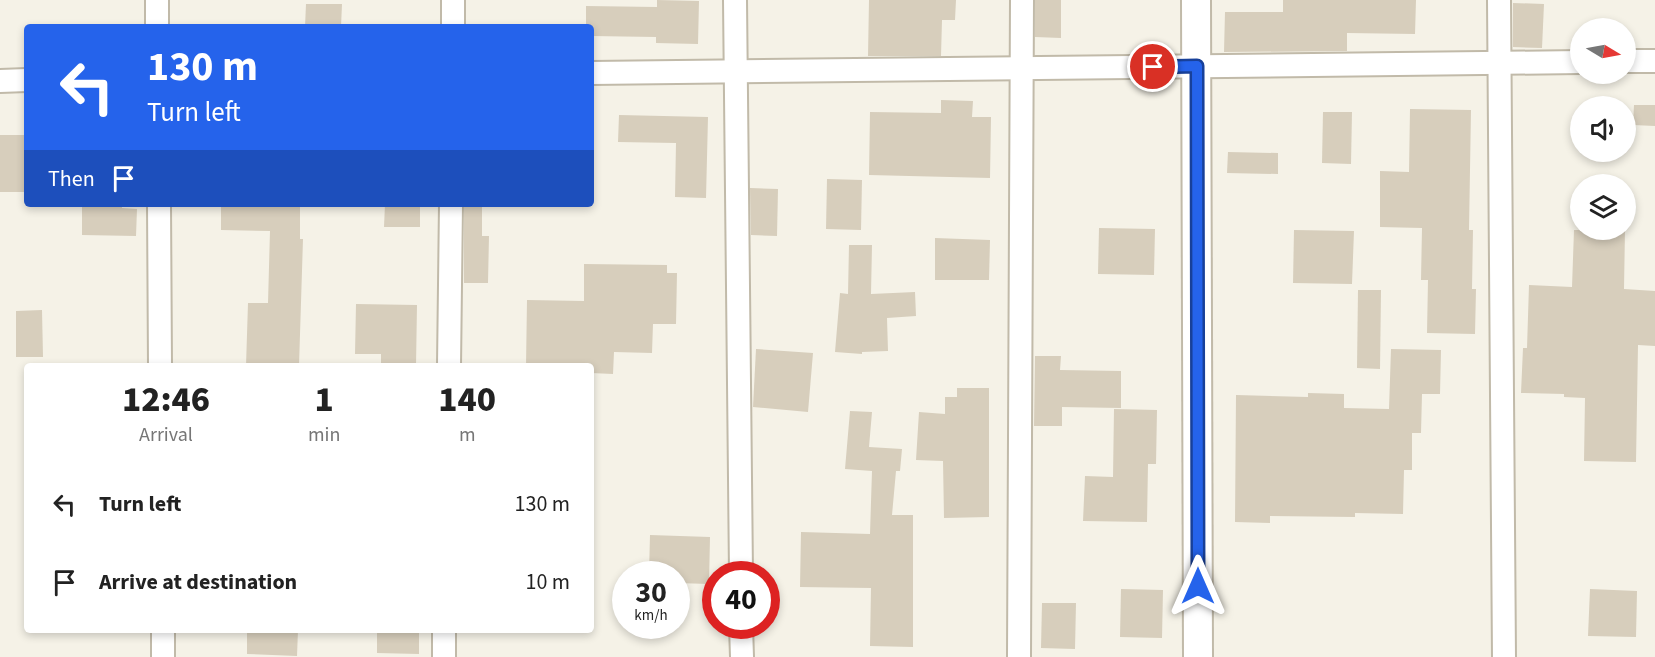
<!DOCTYPE html>
<html lang="en">
<head>
<meta charset="utf-8">
<style>
	:root { --surface:#fff; --page:#f6f6f6; --text:#222; --muted:#767676 }
	body { margin:0; font-family:"Source Sans 3",sans-serif; background:var(--page); color:var(--text); height:100vh; display:flex; flex-direction:column; font-size:22px; white-space:nowrap }
	* { box-sizing:border-box; margin:0 }
	p { font-size:20px; color:var(--muted) }
	.icon { flex:none; width:33px; height:33px; fill:none; stroke:currentColor; stroke-width:2; stroke-linecap:round; stroke-linejoin:round }
	.map { position:relative; flex:1; overflow:hidden }
	.side { position:absolute; left:24px; top:363px; width:570px; height:270px; display:flex; flex-direction:column; background:var(--surface); border-radius:6px; box-shadow:0 3px 9px #0003 }
	.side>* { flex:none }
	.guide { position:absolute; left:24px; top:24px; width:570px; height:183px; border-radius:6px; box-shadow:0 3px 9px #0003; background:#2563eb; color:#fff; overflow:hidden }
	.needle { width:39px; rotate:100deg }
	.fabs { position:absolute; left:1570px; top:18px; display:grid; gap:12px }
	.fabs a { display:grid; place-items:center; width:66px; height:66px; border-radius:50%; background:var(--surface); box-shadow:0 3px 9px #0003; font-size:30px }
	.speed { position:absolute; left:612px; top:561px; display:flex; gap:12px; font-size:30px; font-weight:700; text-align:center }
	.speed>* { display:grid; place-content:center; width:78px; height:78px; border-radius:50%; background:var(--surface); box-shadow:0 3px 9px #0003; line-height:1 }
	.speed small { font-size:15px; font-weight:400 }
	.speed .limit { border:9px solid #d22; background:#fff; color:#111 }
	.pin { position:absolute; display:grid; place-items:center; width:51px; height:51px; color:#fff; margin:-26px; border:3px solid #fff; border-radius:50%; box-shadow:0 2px 6px #0007 }
	.me { position:absolute; width:66px; margin:-33px; rotate:0deg; stroke-linejoin:round; filter:drop-shadow(0 0 4px #0008) }
	.turn { display:flex; align-items:center; gap:21px; height:126px; padding:0 24px; font-size:27px }
	.turn .icon { width:78px; height:78px; stroke-width:2.5 }
	.turn b { display:block; font-size:42px; line-height:51px }
	.then { display:flex; align-items:center; height:57px; padding:0 24px; background:#0003; gap:12px; font-size:22px }
	.eta { display:flex; justify-content:space-evenly; align-items:center; height:102px; text-align:center }
	.eta b { font-size:36px; font-weight:800; line-height:42px }
	ul { padding:0; list-style:none }
	li { display:flex; align-items:center; gap:18px; height:78px; padding:0 24px }
	li div { flex:1 }
	li b { display:block; font-size:22px }
	li em { font-style:normal }
	.map>svg:first-child { display:block }
	.building { fill:#d7cebc }
	.lines { fill:none; stroke-linecap:round; stroke-linejoin:round }
	.minor-casing { stroke:#c1baa9; stroke-width:26 }
	.tertiary-casing { stroke:#c1baa9; stroke-width:32 }
	.minor { stroke:#fff; stroke-width:22 }
	.tertiary { stroke:#fff; stroke-width:28 }
	.route-casing { stroke:#184099; stroke-width:15 }
	.route { stroke:#2563eb; stroke-width:10 }
</style>
</head>
<body>
<div class="map">
<svg width="1655" height="657" viewBox="0 0 1655 657">
	<rect width="100%" height="100%" fill="#f5f2e7"/>
	<g class="building">
		<polygon points="657,0 699,1 698,44 656,43 656,37 591,36 591,27 586,27 586,6 657,7"/>
		<polygon points="869,0 956,0 955,20 942,20 941,56 868,56"/>
		<polygon points="1035,0 1061,0 1061,38 1035,37"/>
		<polygon points="1283,0 1416,0 1415,34 1347,33 1347,51 1224,52 1225,12 1283,12"/>
		<polygon points="1513,3 1544,4 1542,48 1513,47"/>
		<polygon points="306,4 342,4 341,27 305,27"/>
		<polygon points="941,100 973,101 972,117 991,117 990,178 869,175 870,112 941,113"/>
		<polygon points="1634,105 1655,105 1655,126 1633,125"/>
		<polygon points="1410,109 1471,110 1469,230 1473,230 1472,289 1476,289 1475,334 1427,333 1428,280 1421,280 1422,228 1380,227 1380,171 1409,172"/>
		<polygon points="1323,112 1352,112 1351,164 1322,163"/>
		<polygon points="619,115 708,117 706,198 675,197 676,143 618,142"/>
		<rect x="0" y="135" width="27" height="57"/>
		<polygon points="1228,152 1278,153 1278,174 1227,173"/>
		<polygon points="827,179 862,180 861,230 826,229"/>
		<polygon points="750,188 778,189 777,236 751,235"/>
		<polygon points="82,204 122,204 122,208 137,209 136,236 82,235"/>
		<polygon points="221,204 300,204 300,239 303,239 299,366 246,366 248,303 268,303 270,231 221,230"/>
		<polygon points="385,204 420,204 420,227 384,227"/>
		<polygon points="464,204 482,204 482,236 489,236 488,283 464,283"/>
		<polygon points="1099,228 1155,229 1154,275 1098,274"/>
		<polygon points="1294,230 1354,231 1352,284 1293,283"/>
		<polygon points="1574,230 1625,230 1624,289 1655,291 1655,346 1638,345 1636,462 1584,461 1585,398 1564,397 1564,394 1521,393 1523,348 1527,348 1529,285 1572,287"/>
		<polygon points="935,238 990,240 989,280 935,280"/>
		<polygon points="849,245 872,245 871,294 915,292 916,316 887,318 888,351 862,352 862,354 835,352 840,293 848,294"/>
		<polygon points="584,264 667,265 667,273 677,273 676,324 653,324 652,353 614,352 613,374 591,373 591,366 526,366 527,300 584,301"/>
		<polygon points="1358,290 1381,290 1380,369 1357,368"/>
		<polygon points="356,304 417,305 416,366 381,366 381,354 355,354"/>
		<polygon points="42,310 43,357 16,357 16,311"/>
		<polygon points="756,349 813,353 808,412 753,407"/>
		<polygon points="1391,349 1441,350 1440,394 1422,394 1421,433 1412,433 1412,470 1404,470 1403,514 1355,513 1355,517 1270,516 1270,523 1235,522 1236,395 1308,397 1308,393 1344,394 1344,408 1389,409"/>
		<polygon points="1035,356 1061,356 1060,370 1121,371 1121,408 1062,407 1062,426 1034,426"/>
		<polygon points="957,388 989,388 989,517 944,518 943,461 916,460 919,412 945,414 945,397 957,397"/>
		<polygon points="1114,409 1157,410 1156,464 1148,464 1147,522 1083,521 1085,476 1113,477"/>
		<polygon points="850,411 872,412 869,447 902,449 900,471 896,471 892,515 913,515 913,647 870,646 871,588 800,587 801,532 870,534 872,471 845,469"/>
		<polygon points="650,535 710,537 709,584 677,583 677,574 649,574"/>
		<polygon points="1121,589 1163,590 1162,638 1120,637"/>
		<polygon points="1590,589 1637,591 1636,637 1588,636"/>
		<polygon points="1042,603 1076,603 1075,649 1041,648"/>
		<polygon points="247,630 298,630 297,656 247,654"/>
		<polygon points="377,630 419,630 419,654 377,653"/>
	</g>
	<g class="lines">
		<g class="minor-casing">
			<g id="minor">
				<polyline points="157,0 157,27"/>
				<polyline points="453,0 453,27"/>
				<polyline points="735,0 741,574"/>
				<polyline points="1499,0 1504,657"/>
				<polyline points="1626,61 1655,61"/>
				<polyline points="591,73 1581,62"/>
				<polyline points="0,81 27,80"/>
				<polyline points="159,204 160,366"/>
				<polyline points="449,366 451,204"/>
				<polyline points="741,626 742,657"/>
				<polyline points="163,630 163,657"/>
				<polyline points="444,657 444,630"/>
				<polyline points="1019,657 1022,0"/>
			</g>
		</g>
		<g class="tertiary-casing">
			<polyline id="tertiary" points="1196,0 1198,657"/>
		</g>
		<use href="#minor" class="minor"/>
		<use href="#tertiary" class="tertiary"/>
	</g>
	<g class="lines">
		<g class="route-casing">
			<polyline id="route" points="1153,67 1197,66 1198,586"/>
		</g>
		<use href="#route" class="route"/>
	</g>
</svg>
<div class="fabs">
<a><svg class="needle" viewBox="-14 -14 28 28"><path d="M0-13l5 13h-10z" fill="#e53935"/><path d="M0 13l5-13h-10z" fill="#767676"/></svg></a>
<a><svg class="icon" aria-label="sound" viewBox="0 0 24 24"><path d="M4 9h4l5-4v14l-5-4H4zM17 9q2 3 0 6"/></svg></a>
<a><svg class="icon" aria-label="layers" viewBox="0 0 24 24"><path d="M12 4l9 5-9 5-9-5zM3 14l9 5 9-5"/></svg></a>
</div>
<div class="speed"><div>30<small>km/h</small></div><div class="limit">40</div></div>
<div class="pin" style="left:1153px;top:67px;background:#d93025"><svg class="icon" aria-label="arrive" viewBox="0 0 24 24"><path d="M6 21V4h12l-3 4 3 4H6"/></svg></div>
<svg class="me" style="left:1198px;top:586px" viewBox="-20 -20 40 40"><path d="M0-17L14 15 0 8-14 15z" fill="#2563eb" stroke="#fff" stroke-width="4"/></svg>
<div class="guide">
<div class="turn"><svg class="icon" aria-label="left" viewBox="0 0 24 24"><path d="M17 20v-9H6M10 6l-5 5 5 5"/></svg><div><b>130 m</b>Turn left</div></div>
<div class="then">Then<svg class="icon" aria-label="arrive" viewBox="0 0 24 24"><path d="M6 21V4h12l-3 4 3 4H6"/></svg></div>
</div>
<section class="side">
<div class="eta">
<div><b>12:46</b><p>Arrival</p></div>
<div><b>1</b><p>min</p></div>
<div><b>140</b><p>m</p></div>
</div>
<ul>
<li><svg class="icon" aria-label="left" viewBox="0 0 24 24"><path d="M17 20v-9H6M10 6l-5 5 5 5"/></svg><div><b>Turn left</b></div><em>130 m</em></li>
<li><svg class="icon" aria-label="arrive" viewBox="0 0 24 24"><path d="M6 21V4h12l-3 4 3 4H6"/></svg><div><b>Arrive at destination</b></div><em>10 m</em></li>
</ul>
</section>
</div>
</body>
</html>
